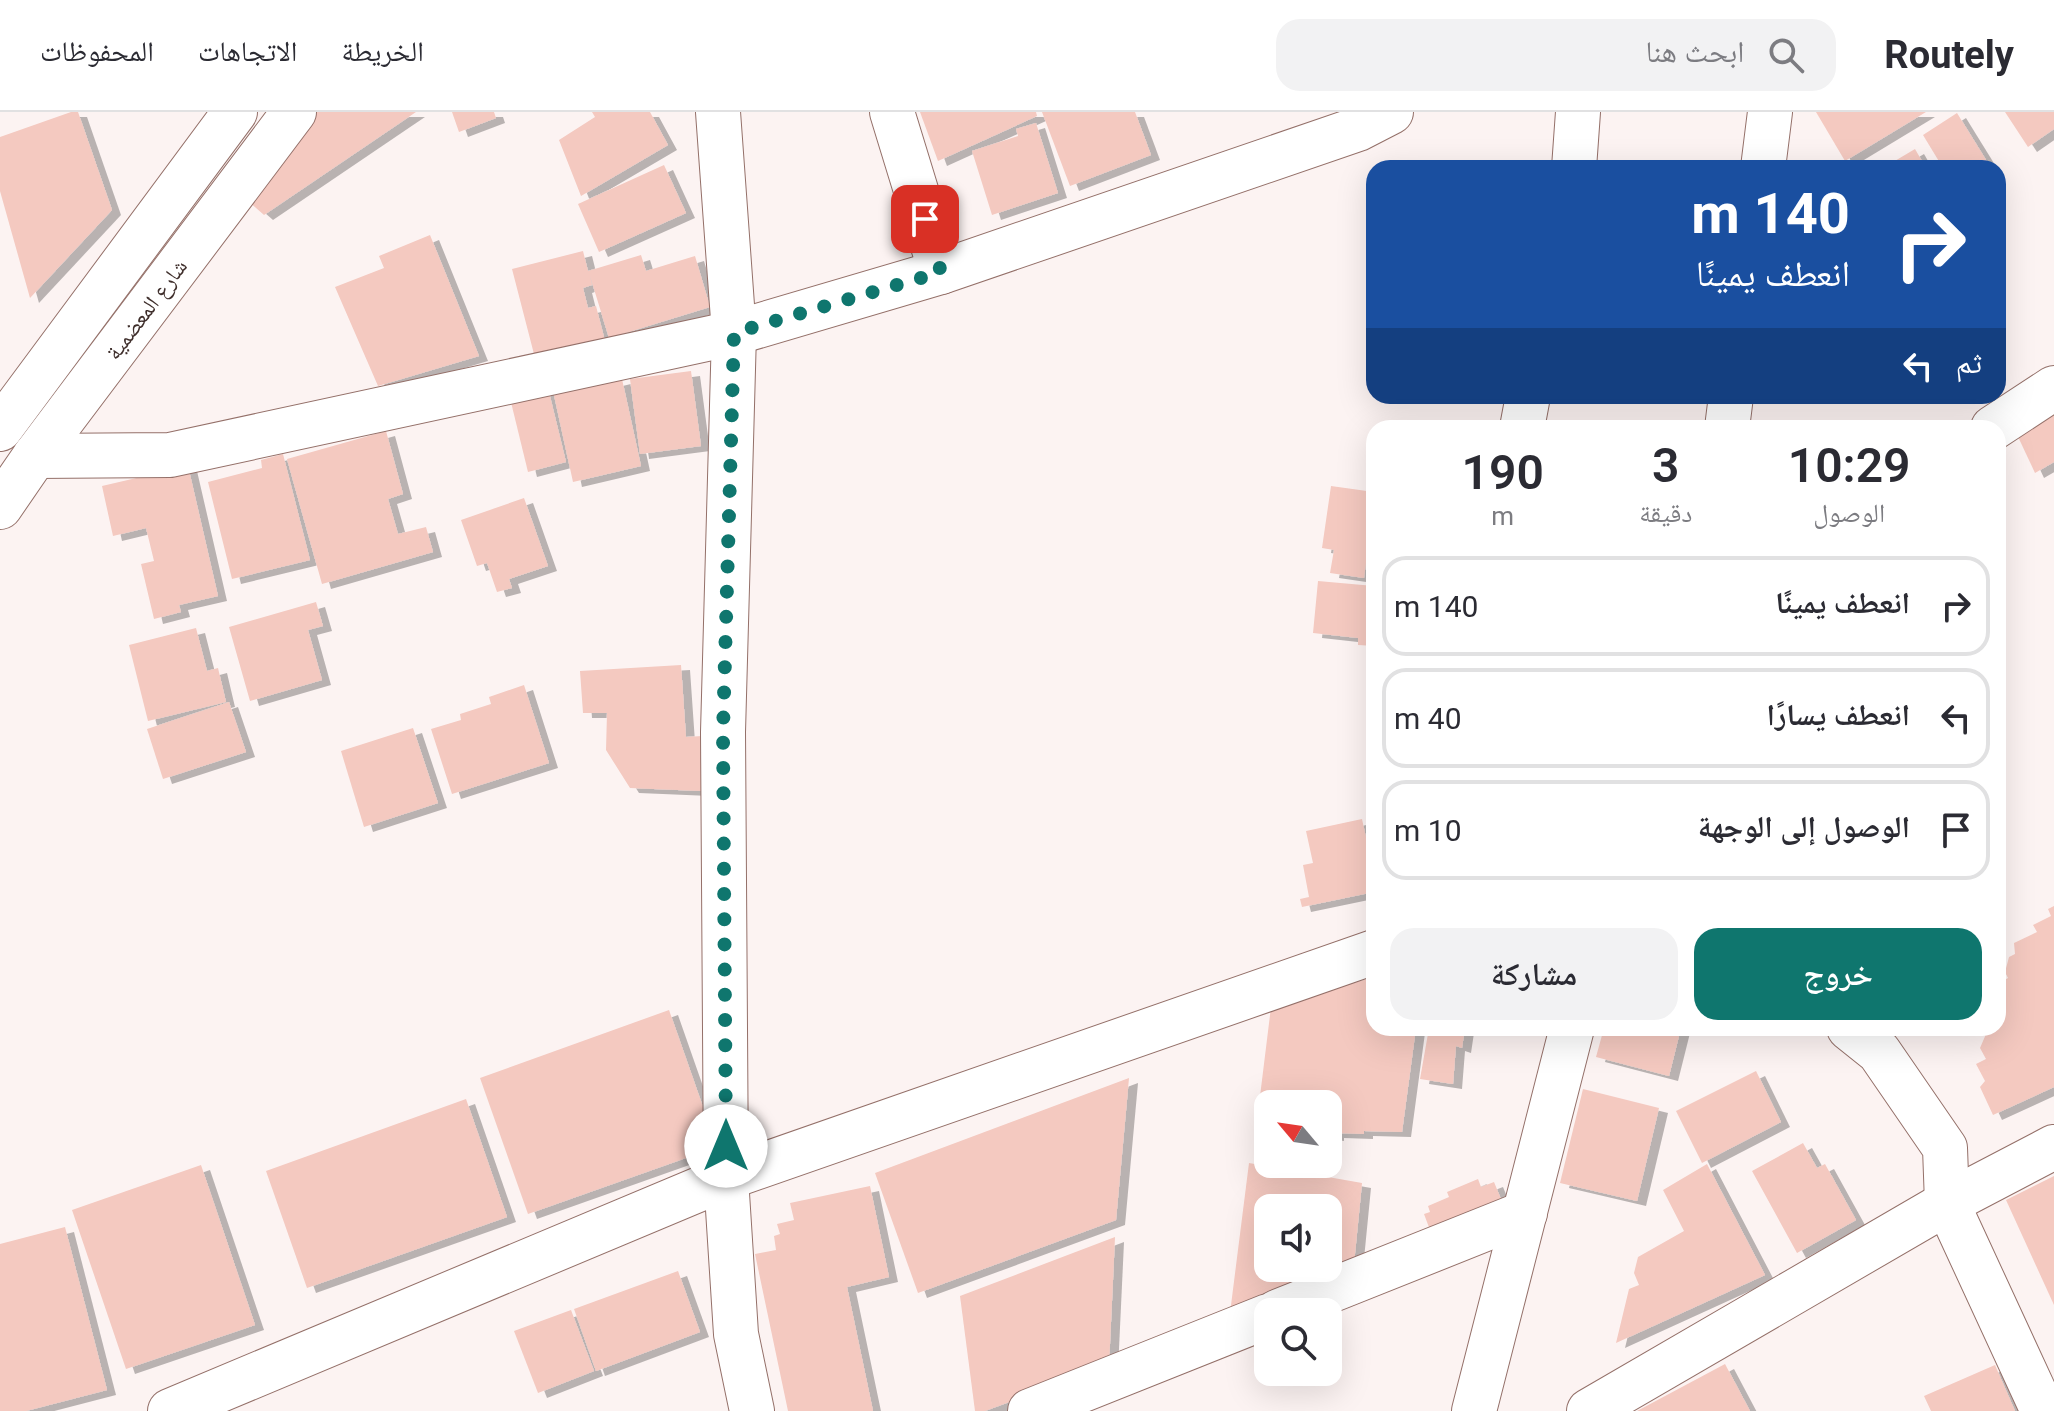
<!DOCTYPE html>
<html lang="ar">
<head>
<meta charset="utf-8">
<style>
	:root { --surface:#fff; --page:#f2f2f3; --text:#2b2b33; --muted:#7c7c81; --line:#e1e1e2; --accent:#0f766e }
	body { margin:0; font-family:Roboto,"Noto Naskh Arabic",sans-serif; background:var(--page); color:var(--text); direction:rtl; height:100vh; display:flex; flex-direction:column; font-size:30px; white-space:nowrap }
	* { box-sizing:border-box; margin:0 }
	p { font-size:26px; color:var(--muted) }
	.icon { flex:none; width:44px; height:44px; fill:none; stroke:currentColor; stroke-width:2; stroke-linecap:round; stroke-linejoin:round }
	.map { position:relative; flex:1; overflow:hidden; direction:ltr }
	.details { position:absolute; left:1366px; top:308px; width:640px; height:616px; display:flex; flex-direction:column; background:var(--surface); border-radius:24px; box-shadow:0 8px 32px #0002; direction:rtl }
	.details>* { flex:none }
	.top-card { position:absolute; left:1366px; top:48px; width:640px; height:244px; border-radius:24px; box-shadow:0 8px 32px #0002; direction:rtl; background:#1a4fa0; color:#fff; overflow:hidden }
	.needle { width:52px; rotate:299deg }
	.buttons { position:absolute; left:1254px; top:978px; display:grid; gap:16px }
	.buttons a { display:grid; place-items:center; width:88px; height:88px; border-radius:16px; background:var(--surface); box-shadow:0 8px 32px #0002; font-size:40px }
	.pin { position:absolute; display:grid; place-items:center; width:68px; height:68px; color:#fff; margin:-34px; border-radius:16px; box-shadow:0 4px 12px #0006 }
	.me { position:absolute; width:88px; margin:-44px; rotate:0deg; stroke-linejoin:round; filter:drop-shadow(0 0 6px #0008) }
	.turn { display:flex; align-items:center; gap:28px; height:168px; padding:0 24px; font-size:36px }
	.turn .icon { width:104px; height:104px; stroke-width:2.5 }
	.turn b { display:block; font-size:56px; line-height:68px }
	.then { display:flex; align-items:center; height:76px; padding:0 24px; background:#0003; gap:16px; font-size:30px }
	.eta { display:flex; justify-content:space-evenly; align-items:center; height:136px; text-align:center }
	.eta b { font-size:48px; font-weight:600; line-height:56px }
	.cta { display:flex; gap:16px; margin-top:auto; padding:16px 24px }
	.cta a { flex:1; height:92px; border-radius:24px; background:var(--accent); color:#fff; font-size:32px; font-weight:600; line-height:92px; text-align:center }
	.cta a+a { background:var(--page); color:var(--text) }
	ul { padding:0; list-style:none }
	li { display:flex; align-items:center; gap:24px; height:100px; margin:0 16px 12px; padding:0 8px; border:4px solid var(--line); border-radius:24px }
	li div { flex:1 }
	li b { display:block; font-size:30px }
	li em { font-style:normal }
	header { display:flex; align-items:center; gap:48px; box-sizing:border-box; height:112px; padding:0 40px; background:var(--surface); border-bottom:2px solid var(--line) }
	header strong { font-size:38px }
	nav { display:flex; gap:44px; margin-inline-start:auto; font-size:28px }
	.search { width:560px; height:72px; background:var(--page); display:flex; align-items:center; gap:20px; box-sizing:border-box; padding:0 28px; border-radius:24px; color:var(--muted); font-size:30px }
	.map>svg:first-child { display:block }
	.building { fill:#f4c9c0; fill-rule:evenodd; filter:url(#shadow) }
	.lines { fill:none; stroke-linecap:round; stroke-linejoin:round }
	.minor-casing { stroke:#947069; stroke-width:46 }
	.major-casing { stroke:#947069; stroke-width:46 }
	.minor { stroke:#fff; stroke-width:44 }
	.major { stroke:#fff; stroke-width:44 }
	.route { stroke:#0f766e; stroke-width:14; stroke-dasharray:0 25.2 }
	.labels { text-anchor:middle; stroke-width:7; stroke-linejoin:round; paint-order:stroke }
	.street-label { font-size:22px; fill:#3f2f2c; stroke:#fff }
</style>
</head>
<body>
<header>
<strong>Routely</strong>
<div class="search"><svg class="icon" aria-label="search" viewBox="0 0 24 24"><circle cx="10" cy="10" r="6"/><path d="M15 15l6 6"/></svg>ابحث هنا</div>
<nav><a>الخريطة</a><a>الاتجاهات</a><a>المحفوظات</a></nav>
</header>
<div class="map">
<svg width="2054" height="1299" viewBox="0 0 2054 1299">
	<defs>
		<filter id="shadow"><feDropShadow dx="9" dy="5" stdDeviation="0" flood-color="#0004"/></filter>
	</defs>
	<rect width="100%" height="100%" fill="#fcf3f2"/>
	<g class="building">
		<polygon points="71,0 78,0 112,98 30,186 0,79 0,25"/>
		<polygon points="317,0 416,0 264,103 247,88"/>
		<polygon points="452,0 494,0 496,6 459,20"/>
		<polygon points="592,0 650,0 668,33 581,84 559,28 595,5"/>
		<polygon points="920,0 1036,0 1037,4 938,49"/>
		<polygon points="1042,0 1135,0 1151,43 1070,74"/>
		<polygon points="1816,0 1926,0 1845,49"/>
		<polygon points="2005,0 2054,0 2054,17 2028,35"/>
		<polygon points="1957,1 1991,56 1943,56 1923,23"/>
		<polygon points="1036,11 1058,81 992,103 972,39 1018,24 1016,17"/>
		<polygon points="1915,37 1926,56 1883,56"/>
		<polygon points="664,53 686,101 599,140 578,92"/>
		<polygon points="430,123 479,244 378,274 335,175 384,156 379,144"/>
		<polygon points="583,139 588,159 641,143 646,159 695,144 710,195 609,226 590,164 592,173 583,176 588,196 596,194 605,229 535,246 512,157"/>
		<polygon points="691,259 701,334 640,342 630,267"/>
		<polygon points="622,267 641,354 573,370 554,283"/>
		<polygon points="547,272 566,350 528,360 509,282"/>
		<polygon points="2054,285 2054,350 2035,361 2012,312"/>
		<polygon points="386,319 403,382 388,387 398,422 426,415 433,440 322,472 287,347"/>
		<polygon points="283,342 310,448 232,467 208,370 262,356 261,348"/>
		<polygon points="188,354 218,484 179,493 181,500 154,507 141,452 154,449 146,416 113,424 102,374"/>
		<polygon points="1331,374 1374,380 1374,444 1367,443 1364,466 1330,461 1334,438 1322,436"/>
		<polygon points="524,386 548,454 509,467 512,476 497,480 487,451 477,454 461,408"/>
		<polygon points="1318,469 1374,474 1374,534 1358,533 1358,526 1313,521"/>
		<polygon points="316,490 323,514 308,518 322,568 250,589 229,515"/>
		<polygon points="196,516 207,559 218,556 226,590 148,609 129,533"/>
		<polygon points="681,553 686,625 702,624 701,679 630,676 606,638 607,601 583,601 580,559"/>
		<polygon points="524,573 549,651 452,682 431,617 461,608 460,602 491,592 489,585"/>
		<polygon points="229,590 246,640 163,667 147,617"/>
		<polygon points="413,616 438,691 364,715 341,639"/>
		<polygon points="1362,707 1374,763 1374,780 1302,795 1300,787 1309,785 1303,753 1313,751 1306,719"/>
		<polygon points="2054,794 2054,975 1993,1003 1980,975 1985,969 1976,952 1986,947 1980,936 1986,922 1990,920 1988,916 1998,916 1998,884 2002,877 1999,871 2008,866 2005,860 2009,845 2015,842 2014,831 2037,820 2033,813 2051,804 2048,797"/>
		<polygon points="1374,865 1374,916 1416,916 1402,1020 1364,1019 1364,1022 1335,1021 1335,1024 1328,1023 1328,992 1268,992 1268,1033 1254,1033 1271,895"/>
		<polygon points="669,898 717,1035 528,1102 480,966"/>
		<polygon points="1429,916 1465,916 1462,936 1456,934 1453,972 1420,967"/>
		<polygon points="1604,916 1681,916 1669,964 1596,945"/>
		<polygon points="1756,959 1781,1010 1702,1051 1676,999"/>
		<polygon points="1129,966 1116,1108 918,1181 875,1061"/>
		<polygon points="1583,977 1659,996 1637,1089 1560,1071"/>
		<polygon points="466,987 507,1105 307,1176 266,1059"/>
		<polygon points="1803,1031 1817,1056 1825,1052 1856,1108 1797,1141 1752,1059"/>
		<path d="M1249 1051 1362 1071 1354 1152 1230 1201ZM1268 1096H1328V1156H1268Z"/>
		<polygon points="1707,1052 1765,1163 1616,1231 1629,1177 1639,1173 1634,1161 1638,1145 1684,1119 1663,1078"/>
		<polygon points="201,1053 255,1213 126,1257 72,1098"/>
		<polygon points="2054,1064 2054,1193 2006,1088"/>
		<polygon points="1478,1067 1481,1075 1494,1070 1505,1097 1433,1126 1424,1102 1430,1100 1428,1094 1449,1085 1447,1080"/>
		<polygon points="870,1074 889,1165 847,1175 873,1299 788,1299 755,1142 776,1138 774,1124 780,1122 777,1112 794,1108 790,1091"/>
		<polygon points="65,1115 107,1278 26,1299 0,1299 0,1132"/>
		<polygon points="1115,1125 1109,1253 985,1299 975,1299 960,1184"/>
		<polygon points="678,1159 700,1220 596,1259 574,1197"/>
		<polygon points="571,1198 594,1259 538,1281 514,1219"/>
		<polygon points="1725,1252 1750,1299 1637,1299"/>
		<polygon points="1995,1253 2015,1299 1931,1299 1924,1284"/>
	</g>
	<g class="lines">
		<g class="minor-casing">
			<g id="minor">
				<polyline points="718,0 734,221 723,620 726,1066 736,1222 752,1299"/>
				<polyline points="892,0 941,160"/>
				<polyline points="1574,56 1578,0"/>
				<polyline points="1763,56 1770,0"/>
				<polyline points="1522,316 1528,284"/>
				<polyline points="1727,316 1731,284"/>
				<polyline points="1993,316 2054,276"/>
				<polyline points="35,344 170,343 734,221 941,160 1358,17 1391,0"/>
				<polyline points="1849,916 1879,940 1945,1036 1947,1091 2043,1299"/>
				<polyline points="1277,1200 1525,1101"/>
				<polyline points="170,1299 726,1066 1374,840"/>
				<polyline points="1030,1299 1268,1204"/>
				<polyline points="1474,1299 1572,916"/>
				<polyline points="1589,1299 1947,1091 2054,1035"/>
			</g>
		</g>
		<g class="major-casing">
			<g id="major">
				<polyline points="0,317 235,0"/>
				<polyline points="0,395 35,344 294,0"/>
			</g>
		</g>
		<use href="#minor" class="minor"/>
		<use href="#major" class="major"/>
	</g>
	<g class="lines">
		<polyline class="route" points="726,1034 723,620 734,221 941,160 925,107"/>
	</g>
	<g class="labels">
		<g class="street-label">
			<text transform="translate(146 197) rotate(-53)" y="8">شارع المعضمية</text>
		</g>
	</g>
</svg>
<div class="buttons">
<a><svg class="needle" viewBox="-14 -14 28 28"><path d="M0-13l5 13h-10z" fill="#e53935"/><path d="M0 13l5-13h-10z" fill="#7c7c81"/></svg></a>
<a><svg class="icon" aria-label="sound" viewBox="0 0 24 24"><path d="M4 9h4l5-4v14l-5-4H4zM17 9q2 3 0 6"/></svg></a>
<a><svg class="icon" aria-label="search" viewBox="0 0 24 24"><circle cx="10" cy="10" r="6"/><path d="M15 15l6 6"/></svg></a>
</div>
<div class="pin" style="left:925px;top:107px;background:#d93025"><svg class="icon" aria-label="arrive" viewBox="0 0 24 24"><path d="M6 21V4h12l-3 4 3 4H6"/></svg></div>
<svg class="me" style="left:726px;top:1034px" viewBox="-20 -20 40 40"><circle r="19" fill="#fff"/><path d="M0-13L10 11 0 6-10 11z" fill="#0f766e"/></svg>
<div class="top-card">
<div class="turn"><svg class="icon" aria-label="right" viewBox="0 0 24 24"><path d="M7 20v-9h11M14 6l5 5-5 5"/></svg><div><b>140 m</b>انعطف يمينًا</div></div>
<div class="then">ثم<svg class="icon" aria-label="left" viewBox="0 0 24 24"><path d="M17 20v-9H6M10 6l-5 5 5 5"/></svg></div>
</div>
<section class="details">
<div class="eta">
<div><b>10:29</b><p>الوصول</p></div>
<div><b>3</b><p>دقيقة</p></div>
<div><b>190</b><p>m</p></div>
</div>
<ul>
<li><svg class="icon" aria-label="right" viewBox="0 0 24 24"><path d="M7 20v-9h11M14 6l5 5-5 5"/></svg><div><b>انعطف يمينًا</b></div><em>140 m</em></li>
<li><svg class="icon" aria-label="left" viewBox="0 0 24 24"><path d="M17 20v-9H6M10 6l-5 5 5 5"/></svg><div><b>انعطف يسارًا</b></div><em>40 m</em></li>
<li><svg class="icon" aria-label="arrive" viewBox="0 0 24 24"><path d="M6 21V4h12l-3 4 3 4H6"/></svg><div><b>الوصول إلى الوجهة</b></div><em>10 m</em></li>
</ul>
<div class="cta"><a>خروج</a><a>مشاركة</a></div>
</section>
</div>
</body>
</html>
